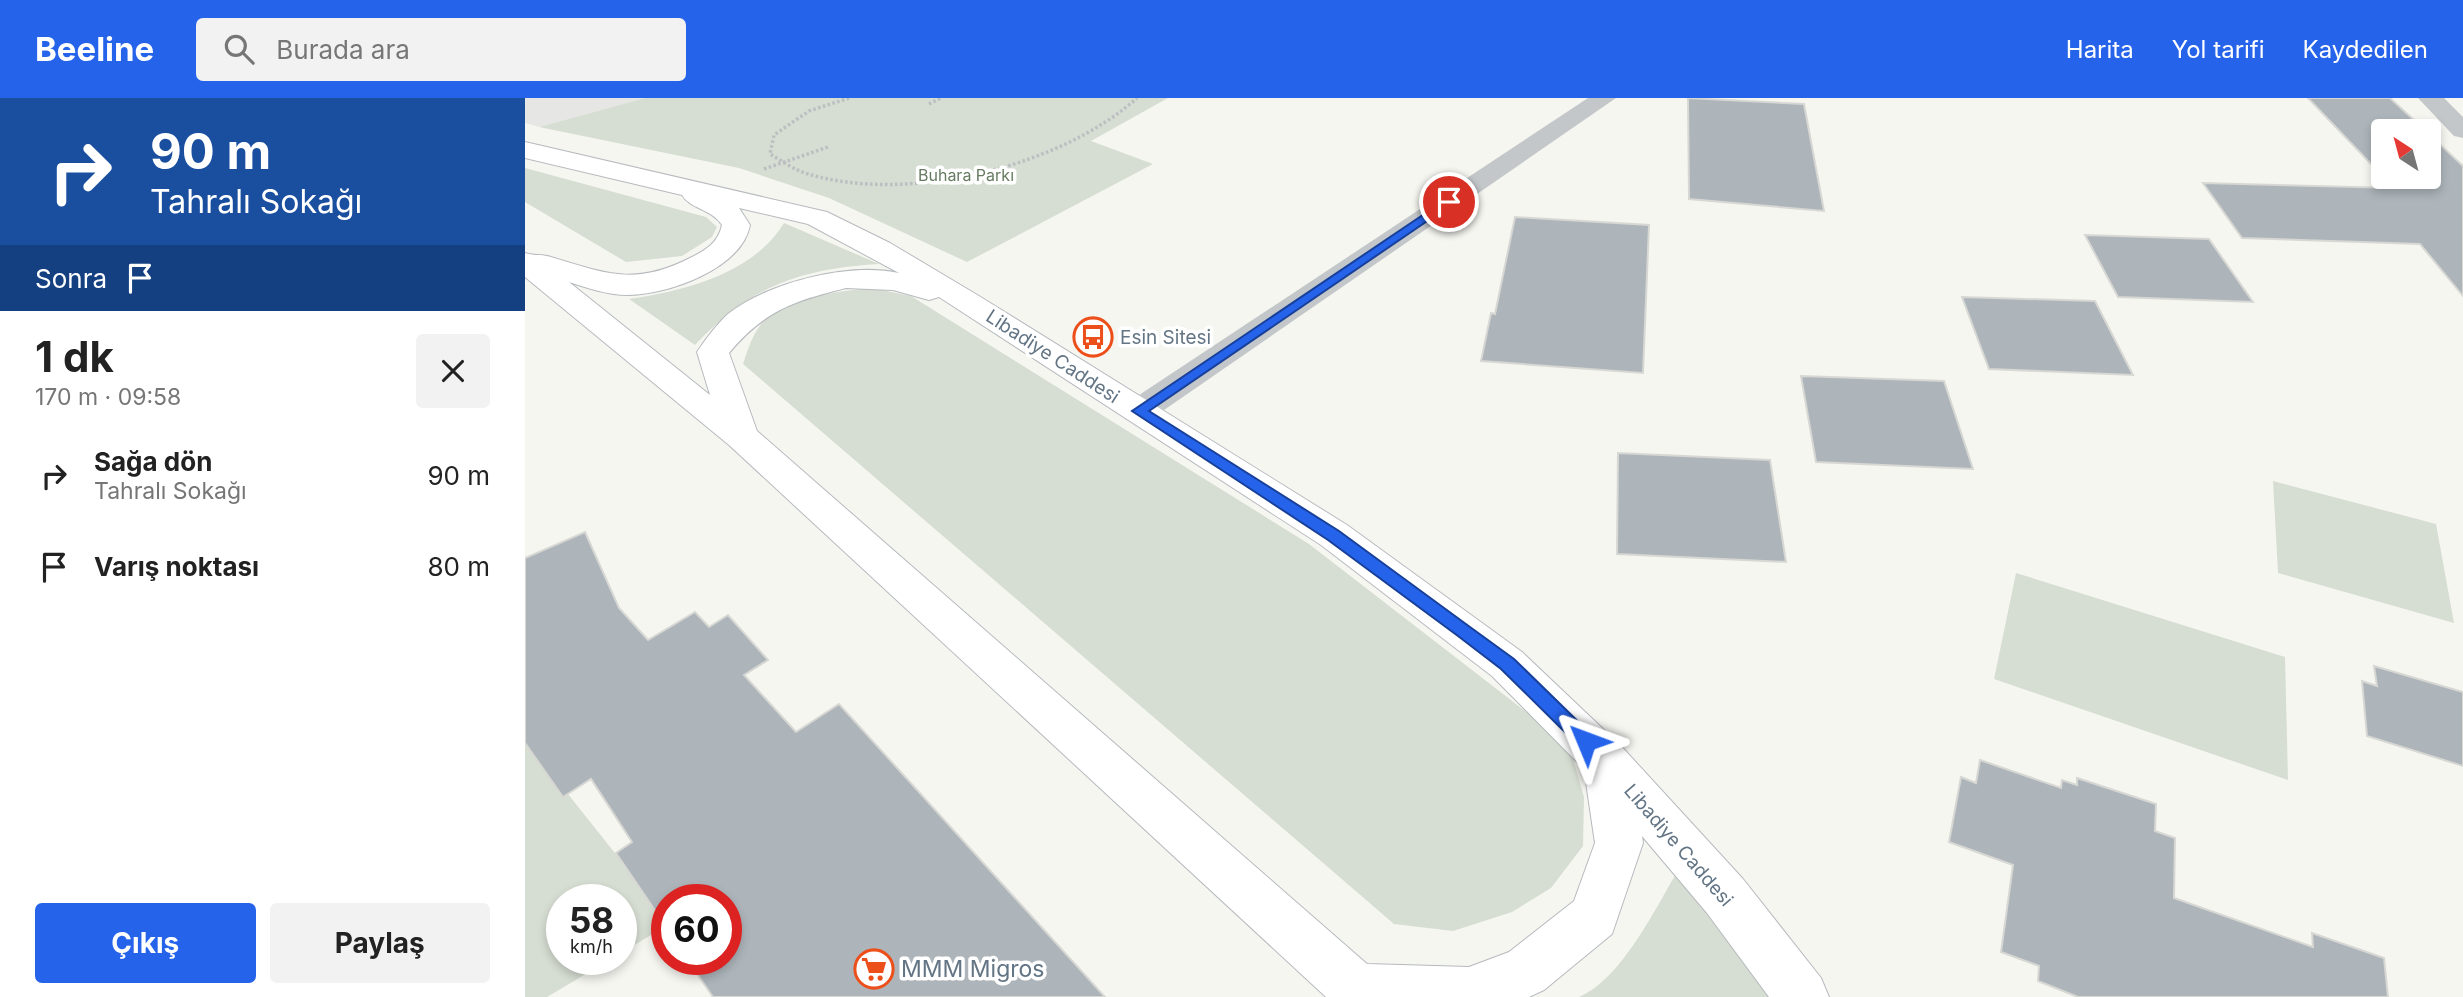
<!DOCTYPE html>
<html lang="tr">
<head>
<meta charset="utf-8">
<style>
	:root { --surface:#fff; --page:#f2f2f2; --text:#222; --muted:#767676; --accent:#2563eb }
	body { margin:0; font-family:Inter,sans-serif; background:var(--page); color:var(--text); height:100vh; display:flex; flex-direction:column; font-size:26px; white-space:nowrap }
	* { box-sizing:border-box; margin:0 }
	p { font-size:23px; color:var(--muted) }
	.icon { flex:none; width:38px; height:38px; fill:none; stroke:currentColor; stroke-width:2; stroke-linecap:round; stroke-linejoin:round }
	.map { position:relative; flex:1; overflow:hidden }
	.side { display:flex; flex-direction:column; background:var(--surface); width:525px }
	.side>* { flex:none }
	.top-card { background:#1a4fa0; color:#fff; overflow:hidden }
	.needle { width:46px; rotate:324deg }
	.fabs { position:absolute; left:1846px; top:21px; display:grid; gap:14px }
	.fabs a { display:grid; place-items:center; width:70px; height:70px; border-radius:7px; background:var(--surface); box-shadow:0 4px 10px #0003; font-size:35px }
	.speed { position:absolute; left:21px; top:786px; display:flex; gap:14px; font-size:35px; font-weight:700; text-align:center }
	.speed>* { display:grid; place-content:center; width:91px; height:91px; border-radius:50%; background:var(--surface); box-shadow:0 4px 10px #0003; line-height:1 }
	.speed small { font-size:18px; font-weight:400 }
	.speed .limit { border:10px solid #d22; background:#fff; color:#111 }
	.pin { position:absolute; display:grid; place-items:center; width:60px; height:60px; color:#fff; margin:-30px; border:4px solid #fff; border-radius:50%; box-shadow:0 2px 7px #0007 }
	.me { position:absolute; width:77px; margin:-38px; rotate:314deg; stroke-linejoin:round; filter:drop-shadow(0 0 5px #0008) }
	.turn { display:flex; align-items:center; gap:24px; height:147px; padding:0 35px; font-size:32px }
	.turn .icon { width:91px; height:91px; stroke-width:2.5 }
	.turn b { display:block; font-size:49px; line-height:60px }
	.then { display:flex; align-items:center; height:66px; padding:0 35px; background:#0003; gap:14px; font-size:26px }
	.round { display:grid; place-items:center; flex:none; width:74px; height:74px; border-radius:7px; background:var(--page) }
	.overview { display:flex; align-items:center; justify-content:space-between; height:119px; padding:0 35px }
	h1 { font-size:42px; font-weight:700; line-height:52px }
	.button { display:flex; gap:14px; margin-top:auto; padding:14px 35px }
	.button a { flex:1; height:80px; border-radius:7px; background:var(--accent); color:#fff; font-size:28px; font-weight:700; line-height:80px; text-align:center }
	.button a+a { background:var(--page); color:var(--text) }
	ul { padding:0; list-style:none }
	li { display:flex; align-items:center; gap:21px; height:91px; padding:0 35px }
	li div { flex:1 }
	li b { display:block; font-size:26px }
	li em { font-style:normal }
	header { display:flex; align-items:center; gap:42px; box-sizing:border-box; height:98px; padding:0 35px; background:var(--accent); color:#fff }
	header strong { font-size:33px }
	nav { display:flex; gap:38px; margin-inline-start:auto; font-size:24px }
	.search { width:490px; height:63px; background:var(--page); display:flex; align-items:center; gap:18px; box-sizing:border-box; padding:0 24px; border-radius:7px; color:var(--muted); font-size:26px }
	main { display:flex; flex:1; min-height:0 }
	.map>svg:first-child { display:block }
	.built { fill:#e6e7e5 }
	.green { fill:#d6ddd2 }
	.building { fill:#adb5ba; stroke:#d7d7d4; stroke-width:2 }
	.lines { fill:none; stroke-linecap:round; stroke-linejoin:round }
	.primary-casing { stroke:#b6babe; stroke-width:2 }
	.path { stroke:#bcbfc1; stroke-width:3.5; stroke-dasharray:2.5 2.5; stroke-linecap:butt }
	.minor { fill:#c3c7ca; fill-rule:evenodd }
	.tertiary { fill:#c3c7ca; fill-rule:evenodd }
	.primary { fill:#fff; fill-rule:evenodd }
	.route { fill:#2563eb; stroke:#184099; stroke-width:2 }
	.labels { text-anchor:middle; stroke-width:7; stroke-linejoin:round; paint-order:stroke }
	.far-park-label { font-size:16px; fill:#677b62; stroke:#fff }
	.poi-label { font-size:19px; fill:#637585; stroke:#fff; text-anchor:start }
	.street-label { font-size:19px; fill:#637585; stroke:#fff }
	.near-poi-label { font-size:23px; fill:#637585; stroke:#fff; text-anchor:start }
</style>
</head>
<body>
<header>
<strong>Beeline</strong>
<div class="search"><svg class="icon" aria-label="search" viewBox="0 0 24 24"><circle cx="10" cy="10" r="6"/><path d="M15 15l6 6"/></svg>Burada ara</div>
<nav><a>Harita</a><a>Yol tarifi</a><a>Kaydedilen</a></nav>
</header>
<main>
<section class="side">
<div class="top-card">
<div class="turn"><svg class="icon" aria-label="right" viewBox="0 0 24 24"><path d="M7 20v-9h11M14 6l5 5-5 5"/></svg><div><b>90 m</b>Tahralı Sokağı</div></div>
<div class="then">Sonra<svg class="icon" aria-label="arrive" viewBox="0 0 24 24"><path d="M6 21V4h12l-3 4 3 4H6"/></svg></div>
</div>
<div class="overview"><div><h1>1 dk</h1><p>170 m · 09:58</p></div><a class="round"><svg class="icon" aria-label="close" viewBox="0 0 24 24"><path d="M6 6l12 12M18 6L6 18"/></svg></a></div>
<ul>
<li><svg class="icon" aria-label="right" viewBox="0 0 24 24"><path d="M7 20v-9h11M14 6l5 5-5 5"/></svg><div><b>Sağa dön</b><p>Tahralı Sokağı</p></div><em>90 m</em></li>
<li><svg class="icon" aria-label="arrive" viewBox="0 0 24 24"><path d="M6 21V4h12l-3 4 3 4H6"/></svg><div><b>Varış noktası</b></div><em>80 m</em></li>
</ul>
<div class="button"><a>Çıkış</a><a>Paylaş</a></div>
</section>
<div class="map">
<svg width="1938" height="899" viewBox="0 0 1938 899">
	<rect width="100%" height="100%" fill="#f6f6f1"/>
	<polygon class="built" points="0,0 120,0 14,29 0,25"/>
	<g class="green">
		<polygon points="120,0 643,0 566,43 628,66 442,164 304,100 214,70 14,29"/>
		<polygon points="0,70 181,119 192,129 187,139 157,158 101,164 0,104"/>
		<path d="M259 125 354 166C274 171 226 188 170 247L104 201C159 193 228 176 259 125Z"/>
		<path d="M347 190 386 198 784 446 1044 647 1059 699 1058 748 1026 790 987 814 928 833 869 826 218 266C224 248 229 232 243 218 262 200 321 192 347 190Z"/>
		<polygon points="1748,383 1911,426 1929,525 1753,475"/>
		<polygon points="1491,475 1760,559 1763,682 1469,581"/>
		<polygon points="0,642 97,764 141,828 96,855 96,802 37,802 37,861 86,861 22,899 0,899"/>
		<path d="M1155 769 1251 899H1054C1097 881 1131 809 1155 769Z"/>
	</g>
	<g class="building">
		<polygon points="1163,0 1279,6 1299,113 1164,101"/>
		<polygon points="1783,0 1865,0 1901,33 1858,33 1858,79 1904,79 1904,36 1938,68 1938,198 1895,146 1717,140 1678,85 1869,90"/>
		<polygon points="990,119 1124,127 1118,275 956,263 966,215 970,216"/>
		<polygon points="1560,137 1684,141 1728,204 1593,199"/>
		<polygon points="1437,199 1570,203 1608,277 1464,271"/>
		<polygon points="1276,278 1419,283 1448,371 1291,364"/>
		<polygon points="1093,355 1245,362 1261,464 1092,456"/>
		<polygon points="60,434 94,510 123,542 170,514 184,529 203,517 243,562 219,577 271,634 314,606 580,899 188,899 162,861 201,861 201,802 142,802 142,830 91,755 107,744 66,681 38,699 0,645 0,460"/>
		<polygon points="1849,568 1938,594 1938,668 1842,638 1837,583 1852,588"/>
		<polygon points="1455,662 1536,690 1537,682 1552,687 1552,680 1631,706 1630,733 1650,740 1649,800 1788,849 1787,835 1859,860 1863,899 1553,899 1513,883 1514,868 1476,854 1488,767 1424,744 1436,679 1451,685"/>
	</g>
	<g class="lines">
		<g class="primary-casing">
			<path id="primary" d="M0 44 302 114 365 145 454 198 822 427 997 554 1096 648 1218 781 1296 880 1304 899H1244L1182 815 1117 738 1118 745 1087 836 1019 892 1004 899H801L204 347 0 179V155C9 158 17 156 26 159 82 176 110 188 165 160 181 152 193 145 197 127 187 111 165 111 157 97L0 60ZM214 110 283 126 374 175C324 164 244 184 203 216 192 226 180 242 172 254L185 297 44 184C62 190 83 197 102 197 142 197 217 171 225 127ZM321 190 368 192 404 202 414 199 796 447 967 578 1059 671 1070 745 1049 803 984 854 944 869 842 866 232 333 204 255C240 212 269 203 321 190Z"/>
		</g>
		<g class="path">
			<path d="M324 0 284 13 249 37 245 56C257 63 269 72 283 76 383 106 535 69 612 0"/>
			<polyline points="404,6 416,0"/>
			<polyline points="239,71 303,49"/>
		</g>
		<polygon class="minor" points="1893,0 1919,0 1938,19 1938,40 1929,38"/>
		<polygon class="tertiary" points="1063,0 1091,0 626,321 614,324 602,321 597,313 602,305"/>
		<use href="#primary" class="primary"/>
	</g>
	<polygon class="route" points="920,102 930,104 624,313 814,433 945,529 989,561 1067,637 1070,643 1067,648 1054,648 976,571 933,538 803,442 607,313"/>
	<defs>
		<g id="bus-ring" transform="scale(2.0125)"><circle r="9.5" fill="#fff" stroke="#ed4f1a" stroke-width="1.5"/><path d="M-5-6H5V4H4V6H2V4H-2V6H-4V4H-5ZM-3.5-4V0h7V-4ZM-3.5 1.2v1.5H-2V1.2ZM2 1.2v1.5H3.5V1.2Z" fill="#ed4f1a"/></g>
		<g id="supermarket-ring" transform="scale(2.0125)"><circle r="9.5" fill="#fff" stroke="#ed4f1a" stroke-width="1.5"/><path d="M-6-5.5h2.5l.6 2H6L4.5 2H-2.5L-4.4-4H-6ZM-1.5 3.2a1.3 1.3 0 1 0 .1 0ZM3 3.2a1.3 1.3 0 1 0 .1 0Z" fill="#ed4f1a"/></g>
	</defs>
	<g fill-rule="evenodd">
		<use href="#bus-ring" x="568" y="239"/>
		<use href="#supermarket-ring" x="349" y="871"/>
	</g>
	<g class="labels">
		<g class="far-park-label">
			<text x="441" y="83">Buhara Parkı</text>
		</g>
		<g class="poi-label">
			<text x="595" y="246">Esin Sitesi</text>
		</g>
		<g class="street-label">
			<text transform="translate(528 258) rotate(33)" y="7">Libadiye Caddesi</text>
			<text transform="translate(1154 747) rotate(49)" y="7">Libadiye Caddesi</text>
		</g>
		<g class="near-poi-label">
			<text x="376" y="879">MMM Migros</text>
		</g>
	</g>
</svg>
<div class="fabs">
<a><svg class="needle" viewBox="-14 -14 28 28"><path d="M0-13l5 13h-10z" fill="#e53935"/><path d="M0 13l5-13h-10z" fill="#767676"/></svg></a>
</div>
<div class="speed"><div>58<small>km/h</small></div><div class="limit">60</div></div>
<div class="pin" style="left:924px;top:104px;background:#d93025"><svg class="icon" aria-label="arrive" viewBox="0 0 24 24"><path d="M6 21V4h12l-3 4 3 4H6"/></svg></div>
<svg class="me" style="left:1061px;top:643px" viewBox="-20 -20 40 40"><path d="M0-17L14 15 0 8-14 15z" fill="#2563eb" stroke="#fff" stroke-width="4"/></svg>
</div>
</main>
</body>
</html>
